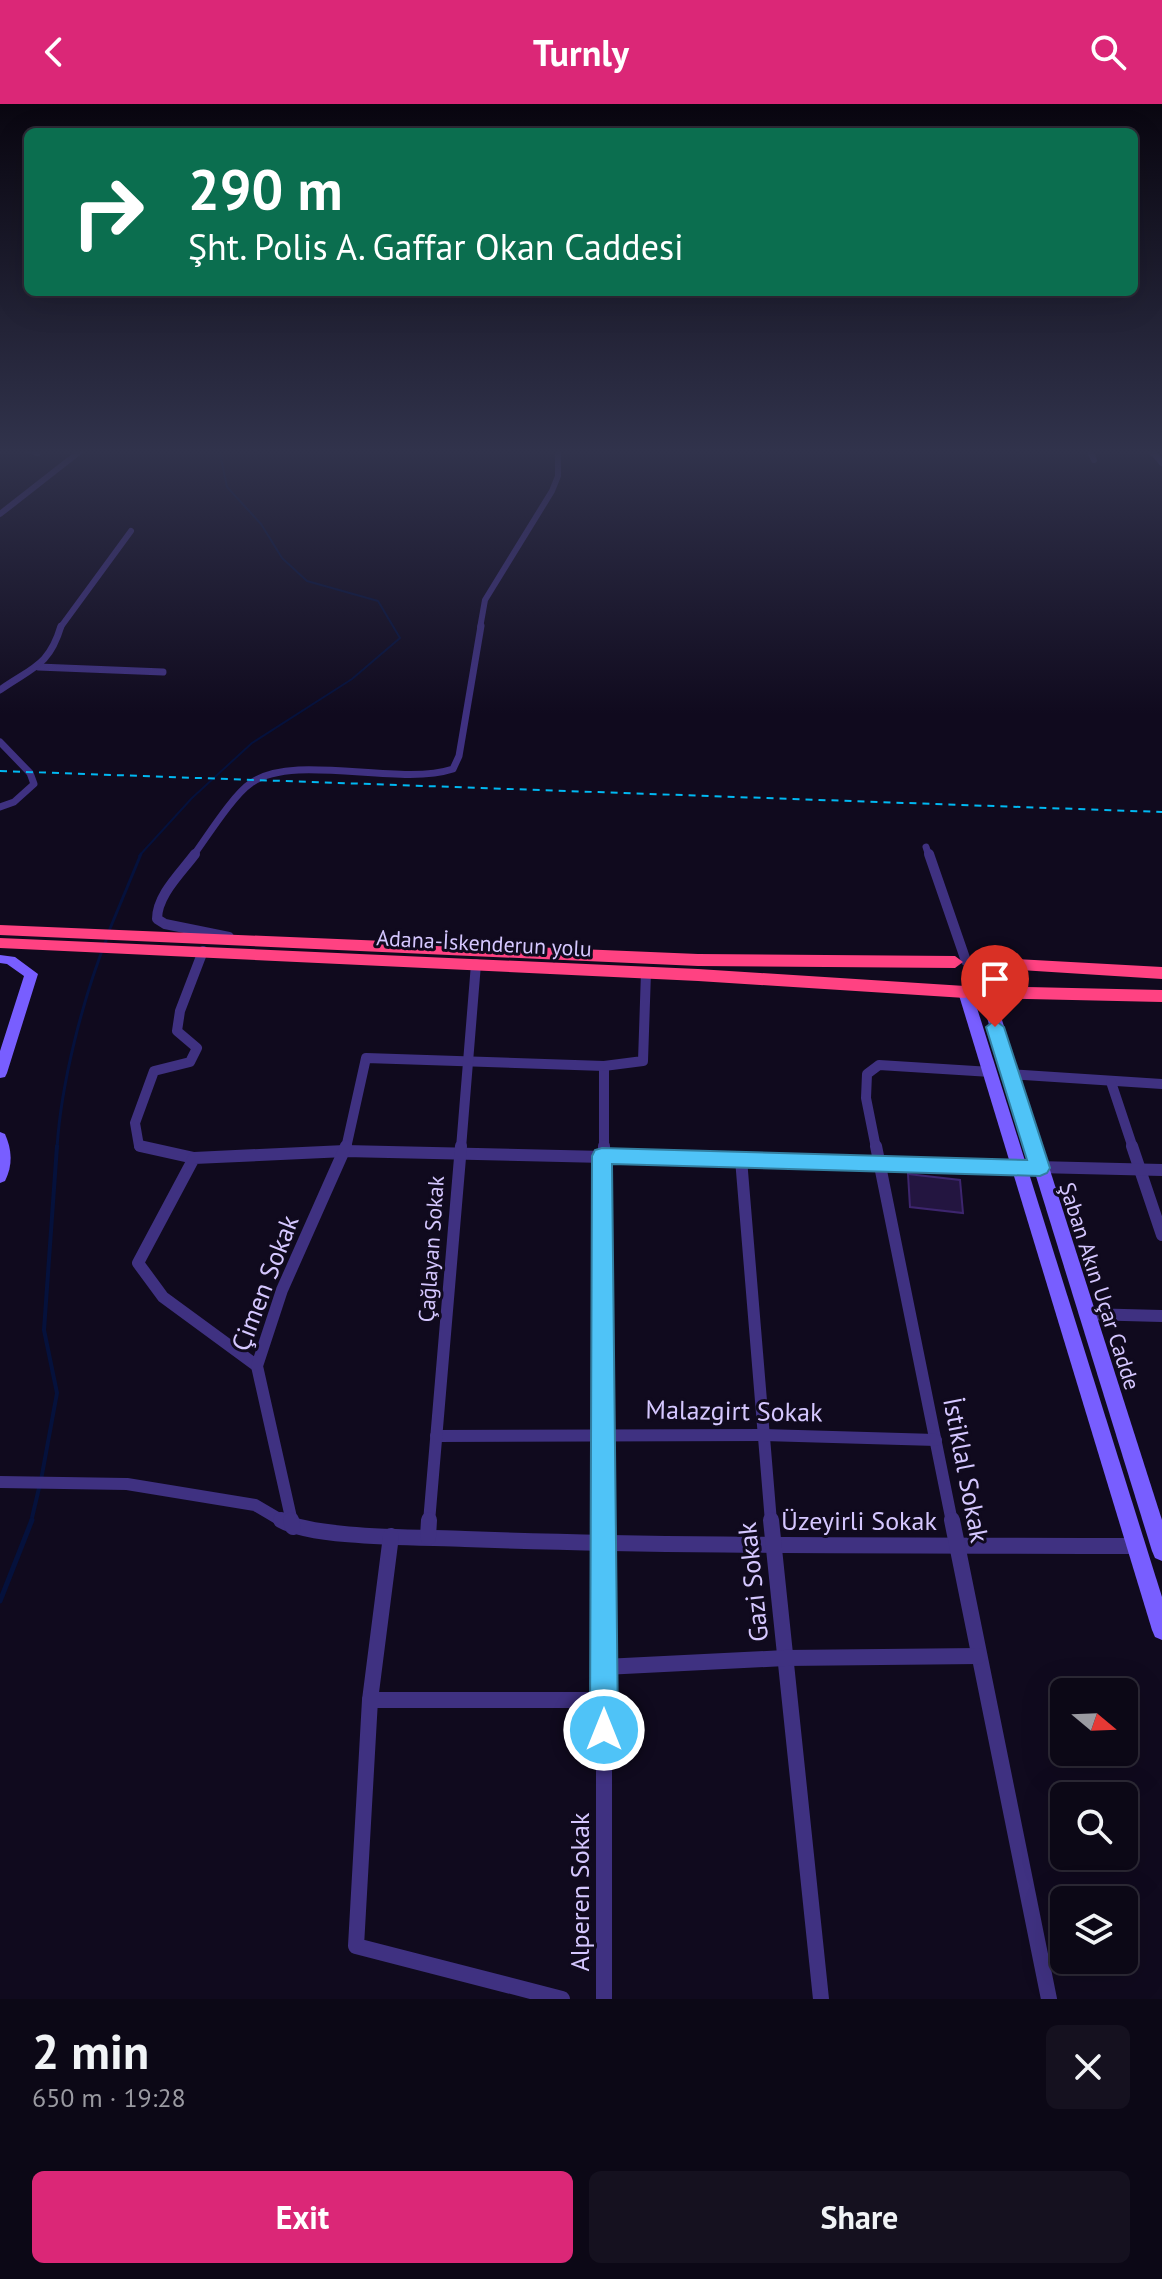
<!DOCTYPE html>
<html lang="en">
<head>
<meta charset="utf-8">
<style>
	:root { --surface:#0c0816; --page:#15111f; --text:#f1f3f6; --muted:#9a9aa1; --line:#2c2935; --accent:#db2777 }
	body { margin:0; font-family:"PT Sans",sans-serif; background:var(--page); color:var(--text); height:100vh; display:flex; flex-direction:column; font-size:30px; white-space:nowrap }
	* { box-sizing:border-box; margin:0 }
	p { font-size:26px; color:var(--muted) }
	.icon { flex:none; width:44px; height:44px; fill:none; stroke:currentColor; stroke-width:2; stroke-linecap:round; stroke-linejoin:round }
	.map { position:relative; height:1895px; overflow:hidden }
	.panel { display:flex; flex-direction:column; background:var(--surface); flex:1 }
	.panel>* { flex:none }
	.hud { position:absolute; left:24px; top:24px; width:1114px; height:168px; border-radius:12px; box-shadow:0 8px 32px #0002,0 0 0 2px var(--line); background:#0b6e4f; color:#fff; overflow:hidden }
	.needle { width:52px; rotate:109deg }
	.controls { position:absolute; left:1050px; top:1574px; display:grid; gap:16px }
	.controls a { display:grid; place-items:center; width:88px; height:88px; border-radius:12px; background:var(--surface); box-shadow:0 8px 32px #0002,0 0 0 2px var(--line); font-size:40px }
	.pin { position:absolute; display:grid; place-items:center; width:68px; height:68px; color:#fff; margin:-82px -34px; border-radius:50% 50% 50% 0; rotate:-45deg; box-shadow:0 0 8px #0007 }
	.pin .icon { rotate:45deg }
	.me { position:absolute; width:88px; margin:-44px; rotate:0deg; stroke-linejoin:round; filter:drop-shadow(0 0 6px #0008) }
	.turn { display:flex; align-items:center; gap:28px; height:168px; padding:0 32px; font-size:36px }
	.turn .icon { width:104px; height:104px; stroke-width:2.5 }
	.turn b { display:block; font-size:56px; line-height:68px }
	.round { display:grid; place-items:center; flex:none; width:84px; height:84px; border-radius:12px; background:var(--page) }
	.summary { display:flex; align-items:center; justify-content:space-between; height:136px; padding:0 32px }
	h1 { font-size:48px; font-weight:800; line-height:60px }
	.action { display:flex; gap:16px; margin-top:auto; padding:16px 32px }
	.action a { flex:1; height:92px; border-radius:12px; background:var(--accent); color:#fff; font-size:32px; font-weight:800; line-height:92px; text-align:center }
	.action a+a { background:var(--page); color:var(--text) }
	header { display:flex; justify-content:space-between; align-items:center; height:104px; padding:0 32px; background:var(--accent); color:#fff; font-size:36px; font-weight:800 }
	.map>svg:first-child { display:block }
	.lines { fill:none; stroke-linecap:round; stroke-linejoin:round }
	.stream-far3 { stroke:#05113c; stroke-width:2 }
	.stream-far2 { stroke:#05113c; stroke-width:3 }
	.stream-far1 { stroke:#05113c; stroke-width:4 }
	.stream { stroke:#05113c; stroke-width:5 }
	.building { fill:#231540; stroke:#3d256e; stroke-width:2 }
	.street-far4 { stroke:#3f3181; stroke-width:6 }
	.street-far3 { stroke:#3f3181; stroke-width:7 }
	.street-far2 { stroke:#3f3181; stroke-width:10 }
	.street-far1 { stroke:#3f3181; stroke-width:12 }
	.street { stroke:#3f3181; stroke-width:16 }
	.secondary { fill:#785eff; fill-rule:evenodd }
	.highway { fill:#ff4282; fill-rule:evenodd }
	.rail { stroke:#00b8f2; stroke-width:2; stroke-dasharray:7 6; stroke-linecap:butt }
	.route { fill:#4fc3f7; stroke:#337fa1; stroke-width:2 }
	.labels { text-anchor:middle; stroke-width:6; stroke-linejoin:round; paint-order:stroke }
	.street-label { font-size:22px; fill:#d5c7ff; stroke:#100a1e }
	.near-street-label { font-size:26px; fill:#d5c7ff; stroke:#100a1e }
</style>
</head>
<body>
<header><svg class="icon" aria-label="back" viewBox="0 0 24 24"><path d="M15 5l-7 7 7 7"/></svg>Turnly<svg class="icon" aria-label="search" viewBox="0 0 24 24"><circle cx="10" cy="10" r="6"/><path d="M15 15l6 6"/></svg></header>
<div class="map">
<svg width="1162" height="1895" viewBox="0 0 1162 1895">
	<rect width="100%" height="100%" fill="#100a1e"/>
	<g class="lines">
		<polyline class="stream-far3" points="139,752 192,694 252,639 352,575 400,534 378,497 307,477 282,454 261,420 227,383 219,345"/>
		<g class="stream-far2">
			<polyline points="109,827 141,750"/>
			<path d="M57 1044C61 979 83 894 107 834"/>
		</g>
		<g class="stream-far1">
			<polyline points="41,1376 57,1289 44,1226 57,1042"/>
			<polyline points="31,1418 39,1384"/>
		</g>
		<polyline class="stream" points="0,1497 32,1416"/>
	</g>
	<polygon class="building" points="908,1070 960,1076 963,1109 910,1103"/>
	<g class="lines">
		<g class="street-far4">
			<polyline points="24,345 38,349"/>
			<polyline points="1089,345 1094,356"/>
			<polyline points="1150,345 1162,359"/>
			<polyline points="0,410 83,345"/>
			<polyline points="60,524 131,427"/>
			<polyline points="480,524 485,496 552,387 558,372 558,345"/>
		</g>
		<g class="street-far3">
			<polyline points="38,563 163,568"/>
			<path d="M0 586C33 563 49 562 61 522"/>
			<polyline points="0,638 30,669 34,680 14,698 0,703"/>
			<polyline points="926,743 929,752"/>
			<path d="M193 752C207 733 233 691 251 679 294 648 398 683 453 665L459 652 481 522"/>
		</g>
		<g class="street-far2">
			<path d="M195 750C181 769 157 791 157 815L165 820 229 833"/>
			<polyline points="929,750 966,857"/>
			<polyline points="604,962 604,1044"/>
			<polyline points="1009,970 1162,980"/>
			<polyline points="1111,978 1133,1044"/>
			<polyline points="149,1044 139,1042 135,1019 154,967 190,958 197,944 177,927 180,907 203,847"/>
			<polyline points="346,1044 366,954 604,962 643,957 646,868"/>
			<polyline points="461,1044 476,860"/>
			<polyline points="876,1044 866,994 867,970 879,961 991,968"/>
		</g>
		<g class="street-far1">
			<polyline points="140,1042 194,1054"/>
			<polyline points="604,1042 604,1418"/>
			<polyline points="876,1042 952,1418"/>
			<polyline points="1132,1042 1162,1131"/>
			<polyline points="741,1055 771,1418"/>
			<polyline points="1086,1210 1162,1212"/>
			<polyline points="257,1262 163,1193 138,1159 194,1054 345,1047 1162,1066"/>
			<polyline points="436,1332 764,1331 936,1336"/>
			<polyline points="0,1378 127,1380 255,1401 284,1418"/>
			<polyline points="292,1418 257,1262 282,1186 346,1042"/>
			<polyline points="429,1418 461,1042"/>
		</g>
		<g class="street">
			<path d="M281 1416C314 1435 423 1433 465 1435 689 1443 912 1441 1136 1442"/>
			<polyline points="291,1416 293,1423"/>
			<polyline points="604,1416 604,1895"/>
			<polyline points="771,1416 821,1895"/>
			<polyline points="952,1416 1049,1895"/>
			<polyline points="428,1433 429,1416"/>
			<polyline points="604,1563 785,1554 979,1552"/>
			<polyline points="370,1596 391,1432"/>
			<polyline points="562,1895 356,1842 370,1596 604,1596"/>
		</g>
		<g class="secondary">
			<polygon points="0,851 15,853 38,870 7,969 5,973 0,974 0,947 24,872 7,860 0,859"/>
			<polygon points="965,883 972,888 1162,1493 1162,1536 1155,1533 1152,1526 958,888"/>
			<polygon points="986,883 993,888 1162,1416 1162,1457 1155,1454 1152,1447 979,888"/>
			<path d="M0 1028 5 1030C12 1046 13 1061 5 1077L0 1079Z"/>
		</g>
		<g class="highway">
			<polygon points="0,821 698,850 955,852 963,858 955,864 698,862 0,831"/>
			<polygon points="0,834 698,865 965,882 974,888 965,894 698,877 0,844"/>
			<polygon points="977,853 1162,863 1162,875 971,863 969,859"/>
			<polygon points="986,882 1162,886 1162,898 986,894 977,888"/>
		</g>
		<polyline class="rail" points="0,667 1162,708"/>
	</g>
	<linearGradient id="sky" x2="0" y2="1"><stop stop-color="#090610"/><stop offset="0.57" stop-color="#31334c"/><stop offset="1" stop-color="#31334c" stop-opacity="0"/></linearGradient>
	<rect width="1162" height="610" fill="url(#sky)"/>
	<polygon class="route" points="995,916 1004,923 1050,1064 1047,1069 1040,1072 612,1060 618,1626 614,1636 604,1640 594,1636 590,1626 592,1052 595,1046 602,1044 1027,1056 986,923"/>
	<g class="labels">
		<g class="street-label">
			<text transform="translate(484 839) rotate(3)" y="8">Adana-İskenderun yolu</text>
			<text transform="translate(431 1145) rotate(-86)" y="8">Çağlayan Sokak</text>
			<text transform="translate(1100 1182) rotate(72)" y="8">Şaban Akın Uçar Cadde</text>
		</g>
		<g class="near-street-label">
			<text transform="translate(265 1179) rotate(-69)" y="9">Çimen Sokak</text>
			<text transform="translate(734 1307) rotate(1)" y="9">Malazgirt Sokak</text>
			<text transform="translate(966 1366) rotate(79)" y="9">İstiklal Sokak</text>
			<text x="859" y="1426">Üzeyirli Sokak</text>
			<text transform="translate(753 1478) rotate(-96)" y="9">Gazi Sokak</text>
			<text transform="translate(580 1788) rotate(-90)" y="9">Alperen Sokak</text>
		</g>
	</g>
</svg>
<div class="controls">
<a><svg class="needle" viewBox="-14 -14 28 28"><path d="M0-13l5 13h-10z" fill="#e53935"/><path d="M0 13l5-13h-10z" fill="#9a9aa1"/></svg></a>
<a><svg class="icon" aria-label="search" viewBox="0 0 24 24"><circle cx="10" cy="10" r="6"/><path d="M15 15l6 6"/></svg></a>
<a><svg class="icon" aria-label="layers" viewBox="0 0 24 24"><path d="M12 4l9 5-9 5-9-5zM3 14l9 5 9-5"/></svg></a>
</div>
<div class="pin" style="left:995px;top:923px;background:#d93025"><svg class="icon" aria-label="arrive" viewBox="0 0 24 24"><path d="M6 21V4h12l-3 4 3 4H6"/></svg></div>
<svg class="me" style="left:604px;top:1626px" viewBox="-20 -20 40 40"><circle r="17" fill="#4fc3f7" stroke="#fff" stroke-width="3"/><path d="M0-11L8 9 0 5-8 9z" fill="#fff"/></svg>
<div class="hud">
<div class="turn"><svg class="icon" aria-label="right" viewBox="0 0 24 24"><path d="M7 20v-9h11M14 6l5 5-5 5"/></svg><div><b>290 m</b>Şht. Polis A. Gaffar Okan Caddesi</div></div>
</div>
</div>
<section class="panel">
<div class="summary"><div><h1>2 min</h1><p>650 m · 19:28</p></div><a class="round"><svg class="icon" aria-label="close" viewBox="0 0 24 24"><path d="M6 6l12 12M18 6L6 18"/></svg></a></div>
<div class="action"><a>Exit</a><a>Share</a></div>
</section>
</body>
</html>
